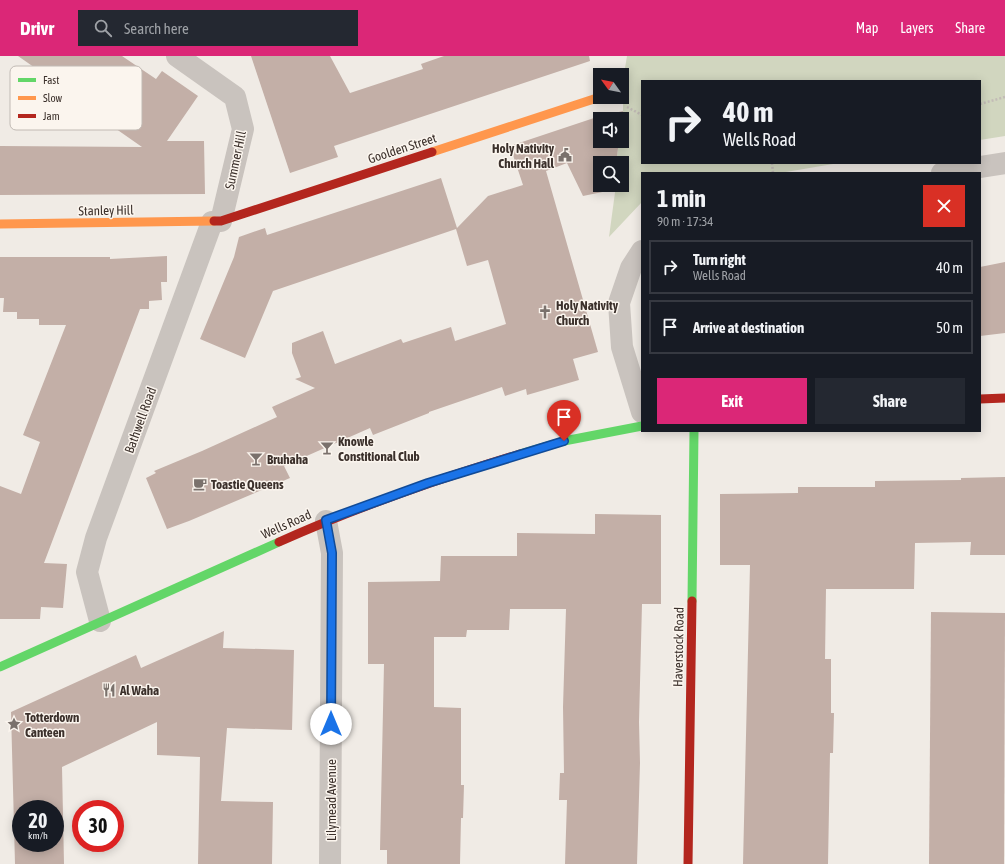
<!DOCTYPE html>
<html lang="en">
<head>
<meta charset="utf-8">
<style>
	:root { --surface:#171b24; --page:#242831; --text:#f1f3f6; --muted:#9ea1a6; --line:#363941; --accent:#db2777 }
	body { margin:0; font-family:"Asap Condensed",sans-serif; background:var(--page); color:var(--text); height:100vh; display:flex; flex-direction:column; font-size:15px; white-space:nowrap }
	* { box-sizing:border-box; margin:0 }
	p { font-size:13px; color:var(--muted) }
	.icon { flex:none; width:22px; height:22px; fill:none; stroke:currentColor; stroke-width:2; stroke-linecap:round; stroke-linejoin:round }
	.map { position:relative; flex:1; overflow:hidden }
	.drawer { position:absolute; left:641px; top:116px; width:340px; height:260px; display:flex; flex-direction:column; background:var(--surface); border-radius:0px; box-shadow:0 2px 10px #0003 }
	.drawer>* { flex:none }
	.hud { position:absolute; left:641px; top:24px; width:340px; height:84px; border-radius:0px; box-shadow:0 2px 10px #0003; background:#171b24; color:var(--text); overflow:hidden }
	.needle { width:26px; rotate:303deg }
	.tools { position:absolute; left:593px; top:12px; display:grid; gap:8px }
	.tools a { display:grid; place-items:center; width:36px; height:36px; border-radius:0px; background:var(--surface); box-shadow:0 2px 10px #0003; font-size:20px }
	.speed { position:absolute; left:12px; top:744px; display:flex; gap:8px; font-size:20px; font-weight:700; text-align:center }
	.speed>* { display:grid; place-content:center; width:52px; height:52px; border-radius:50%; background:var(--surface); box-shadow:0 2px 10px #0003; line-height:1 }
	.speed small { font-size:10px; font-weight:400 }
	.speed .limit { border:6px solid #d22; background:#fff; color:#111 }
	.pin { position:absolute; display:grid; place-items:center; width:34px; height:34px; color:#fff; margin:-41px -17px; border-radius:50% 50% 50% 0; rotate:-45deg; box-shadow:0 0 4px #0007 }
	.pin .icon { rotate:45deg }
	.me { position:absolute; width:44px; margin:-22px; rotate:0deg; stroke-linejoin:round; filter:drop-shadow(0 0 3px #0008) }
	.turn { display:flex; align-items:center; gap:14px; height:84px; padding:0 16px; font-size:18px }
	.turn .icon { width:52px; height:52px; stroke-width:2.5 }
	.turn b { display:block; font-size:28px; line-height:34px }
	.round { display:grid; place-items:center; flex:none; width:42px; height:42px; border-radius:0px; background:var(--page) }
	.overview { display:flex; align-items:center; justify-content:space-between; height:68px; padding:0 16px }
	h1 { font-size:24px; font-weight:700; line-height:30px }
	.cta { display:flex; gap:8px; margin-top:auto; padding:8px 16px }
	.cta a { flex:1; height:46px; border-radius:0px; background:var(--accent); color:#fff; font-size:16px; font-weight:700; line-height:46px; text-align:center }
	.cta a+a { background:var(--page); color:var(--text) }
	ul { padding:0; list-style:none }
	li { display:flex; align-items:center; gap:12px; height:54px; margin:0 8px 6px; padding:0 8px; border:2px solid var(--line); border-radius:0px }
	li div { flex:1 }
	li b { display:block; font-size:15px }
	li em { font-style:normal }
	header { display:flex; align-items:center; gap:24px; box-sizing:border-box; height:56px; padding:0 20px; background:var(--accent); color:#fff }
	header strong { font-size:19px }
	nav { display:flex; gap:22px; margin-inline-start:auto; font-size:14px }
	.search { width:280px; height:36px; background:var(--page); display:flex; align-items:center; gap:10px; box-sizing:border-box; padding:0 14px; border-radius:0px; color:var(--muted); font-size:15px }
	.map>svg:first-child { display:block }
	.green { fill:#d1d6bf }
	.building { fill:#c3afa7; fill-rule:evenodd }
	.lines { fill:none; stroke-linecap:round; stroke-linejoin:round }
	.path { stroke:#c2bbb6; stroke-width:2.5; stroke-dasharray:2 2; stroke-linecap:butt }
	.street { stroke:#c9c3be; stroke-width:22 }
	.fast { stroke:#63d668; stroke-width:9 }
	.slow { stroke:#ff974d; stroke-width:9 }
	.jam { stroke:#b3261e; stroke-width:9 }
	.route-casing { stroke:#114b97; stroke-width:10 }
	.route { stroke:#1a73e8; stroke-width:7 }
	.labels { text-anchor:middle; stroke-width:3; stroke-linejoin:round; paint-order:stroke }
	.street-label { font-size:13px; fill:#3b302b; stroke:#fbf5ee }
	.poi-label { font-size:13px; font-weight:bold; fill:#3b302b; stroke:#fbf5ee; text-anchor:start }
	.key { fill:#fbf5ee; stroke:#c1bab4; stroke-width:1 }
	.key-label { font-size:11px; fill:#3b302b }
</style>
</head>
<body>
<header>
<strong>Drivr</strong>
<div class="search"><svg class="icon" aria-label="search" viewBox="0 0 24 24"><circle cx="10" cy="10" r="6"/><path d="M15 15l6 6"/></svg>Search here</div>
<nav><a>Map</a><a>Layers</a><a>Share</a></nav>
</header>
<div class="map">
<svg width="1005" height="808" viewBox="0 0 1005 808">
	<rect width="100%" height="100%" fill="#f0ebe5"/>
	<polygon class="green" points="627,0 1005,0 1005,80 980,84 980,25 642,25 642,107 839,107 780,117 642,117 642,146 609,181 616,129 622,129 622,107 616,107 619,85 622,85 624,18"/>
	<g class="building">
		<polygon points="18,0 122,0 156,23 162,15 198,40 167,85 204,85 205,138 0,139 0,90 142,91 69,40 71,37"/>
		<polygon points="251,0 330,0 350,37 423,13 421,8 444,0 589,0 590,5 334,90 338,101 290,117"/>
		<polygon points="623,55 622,63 600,63 600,85 619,85 616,107 600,107 600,129 616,129 617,133 583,140 567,107 546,115 598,296 573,303 579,324 527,339 526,333 505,340 502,331 429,356 429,357 373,379 370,372 284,410 290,422 189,465 167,473 146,422 156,417 154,415 202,395 277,361 272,351 315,332 295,323 301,321 292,297 292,287 323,275 335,308 401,283 403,287 451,271 455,285 506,268 488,204 467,210 456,173 273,235 245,302 200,283 234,201 239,181 265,172 267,179 441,122 457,172 488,140 523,129 510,90 597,61"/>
		<polygon points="167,200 167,226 161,226 162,244 149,245 149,253 140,253 44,507 67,508 63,552 41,551 40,563 0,563 0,430 21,438 40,386 23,379 66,269 39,269 39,263 17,263 17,256 3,256 4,242 0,242 0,201 110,201 110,203"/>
		<polygon points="1005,206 1005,277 980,280 980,211"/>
		<polygon points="1005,421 1005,499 970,499 971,486 915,487 914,533 826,533 825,603 831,603 831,657 834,657 833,697 830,697 828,808 743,808 750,509 720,509 720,438 798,437 798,431 875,431 875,425 961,424 961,422"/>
		<polygon points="595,458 661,459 661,548 642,548 639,666 640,707 637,808 565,808 567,744 559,744 560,717 564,717 563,651 566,553 510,553 509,574 467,574 466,581 434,581 434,651 461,652 461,729 464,729 463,762 461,762 460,808 387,808 387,794 380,794 384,608 368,608 368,526 440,525 441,500 517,500 517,477 595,478"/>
		<polygon points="931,556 1005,557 1004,808 929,808"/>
		<path d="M224 575 223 592 294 594 292 674 227 672 221 745 273 746 272 808H198L200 701 157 699V666L62 711 64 808H15L11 656 136 599 141 612ZM21 753H55V787H21Z"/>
	</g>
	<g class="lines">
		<g class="path">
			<polyline points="980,48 1005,41"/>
			<polyline points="627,51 642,59"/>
			<polyline points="772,107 773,117"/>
		</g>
		<g class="street">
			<polyline points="177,0 235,41 243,73 221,165"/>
			<polyline points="942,117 1005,107"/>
			<polyline points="642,195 631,212 619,247 622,291 642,356"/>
			<polyline points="326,465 332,497 330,808"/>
			<polyline points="100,565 87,516 96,482 212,166"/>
		</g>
		<g class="fast">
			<polyline points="520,398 564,385 642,370"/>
			<polyline points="692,545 694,375"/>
			<polyline points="0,611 279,486"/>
		</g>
		<g class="slow">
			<polyline points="432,96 600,41"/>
			<polyline points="0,168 214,165"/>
		</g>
		<g class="jam">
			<polyline points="214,165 221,165 432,96"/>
			<polyline points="980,343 1005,342"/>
			<path d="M279 486C357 451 438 423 520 398"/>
			<polyline points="688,808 692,545"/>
		</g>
	</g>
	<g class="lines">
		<g class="route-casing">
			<polyline id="route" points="331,668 332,497 326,464 428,427 564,385"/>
		</g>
		<use href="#route" class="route"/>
	</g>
	<defs>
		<g id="civic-bare" transform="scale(1.08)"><path d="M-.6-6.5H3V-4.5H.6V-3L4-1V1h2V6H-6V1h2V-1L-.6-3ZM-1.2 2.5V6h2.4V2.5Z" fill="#7a716c" stroke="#fbf5ee" stroke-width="2.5" paint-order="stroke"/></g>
		<g id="church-bare" transform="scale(1.08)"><path d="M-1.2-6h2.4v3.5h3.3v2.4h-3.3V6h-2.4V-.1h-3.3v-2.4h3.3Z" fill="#7a716c" stroke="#fbf5ee" stroke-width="2.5" paint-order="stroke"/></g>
		<g id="bar-bare" transform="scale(1.08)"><path d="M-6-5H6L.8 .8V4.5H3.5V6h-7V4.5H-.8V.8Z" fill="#7a716c" stroke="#fbf5ee" stroke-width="2.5" paint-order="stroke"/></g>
		<g id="cafe-bare" transform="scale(1.08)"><path d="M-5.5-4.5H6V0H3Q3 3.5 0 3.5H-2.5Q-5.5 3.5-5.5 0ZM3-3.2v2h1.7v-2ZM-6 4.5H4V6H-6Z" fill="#7a716c" stroke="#fbf5ee" stroke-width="2.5" paint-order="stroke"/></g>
		<g id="restaurant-bare" transform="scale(1.08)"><path d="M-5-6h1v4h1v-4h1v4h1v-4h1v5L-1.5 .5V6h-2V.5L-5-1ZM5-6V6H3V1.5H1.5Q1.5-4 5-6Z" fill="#7a716c" stroke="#fbf5ee" stroke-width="2.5" paint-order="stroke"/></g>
		<g id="sight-bare" transform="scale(1.08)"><path d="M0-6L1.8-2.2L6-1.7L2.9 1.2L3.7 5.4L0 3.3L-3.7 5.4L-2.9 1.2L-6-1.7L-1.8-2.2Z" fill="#7a716c" stroke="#fbf5ee" stroke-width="2.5" paint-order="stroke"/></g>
	</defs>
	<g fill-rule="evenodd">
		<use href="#civic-bare" x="565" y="99"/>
		<use href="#church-bare" x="545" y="256"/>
		<use href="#bar-bare" x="327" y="392"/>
		<use href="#bar-bare" x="256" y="403"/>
		<use href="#cafe-bare" x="200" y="428"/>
		<use href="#restaurant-bare" x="109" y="634"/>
		<use href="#sight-bare" x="14" y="668"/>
	</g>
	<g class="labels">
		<g class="street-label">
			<text transform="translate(402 92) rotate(-18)" y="5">Goolden Street</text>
			<text transform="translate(235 104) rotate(-78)" y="5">Summer Hill</text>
			<text transform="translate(106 154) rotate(-1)" y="5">Stanley Hill</text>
			<text transform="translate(140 364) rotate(-70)" y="5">Bathwell Road</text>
			<text transform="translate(286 468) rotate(-24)" y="5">Wells Road</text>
			<text transform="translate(678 591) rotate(-89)" y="5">Haverstock Road</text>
			<text transform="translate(331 744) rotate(-90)" y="5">Lilymead Avenue</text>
		</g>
		<g class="poi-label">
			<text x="554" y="97" text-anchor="end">Holy Nativity<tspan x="554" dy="15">Church Hall</tspan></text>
			<text x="556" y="254">Holy Nativity<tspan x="556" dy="15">Church</tspan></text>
			<text x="338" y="390">Knowle<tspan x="338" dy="15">Constitional Club</tspan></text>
			<text x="267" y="408">Bruhaha</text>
			<text x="211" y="433">Toastie Queens</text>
			<text x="120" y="639">Al Waha</text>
			<text x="25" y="666">Totterdown<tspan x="25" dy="15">Canteen</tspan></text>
		</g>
	</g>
	<rect x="10" y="10" width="132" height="64" rx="6" class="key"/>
	<rect x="18" y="22" width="18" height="4" fill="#63d668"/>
	<rect x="18" y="40" width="18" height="4" fill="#ff974d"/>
	<rect x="18" y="58" width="18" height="4" fill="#b3261e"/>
	<g class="key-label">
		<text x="43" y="28">Fast</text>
		<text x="43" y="46">Slow</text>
		<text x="43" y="64">Jam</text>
	</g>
</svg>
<div class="tools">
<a><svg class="needle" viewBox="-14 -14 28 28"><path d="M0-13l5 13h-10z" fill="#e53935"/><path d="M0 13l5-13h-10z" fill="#9ea1a6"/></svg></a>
<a><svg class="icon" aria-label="sound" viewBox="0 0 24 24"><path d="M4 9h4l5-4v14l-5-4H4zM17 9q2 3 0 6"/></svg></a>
<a><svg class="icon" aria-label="search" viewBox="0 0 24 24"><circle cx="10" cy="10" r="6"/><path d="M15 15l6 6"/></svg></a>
</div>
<div class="speed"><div>20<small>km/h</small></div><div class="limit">30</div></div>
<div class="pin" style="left:564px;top:385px;background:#d93025"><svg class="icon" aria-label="arrive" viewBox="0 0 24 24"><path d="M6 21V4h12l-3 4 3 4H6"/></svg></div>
<svg class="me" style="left:331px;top:668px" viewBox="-20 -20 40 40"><circle r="19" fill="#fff"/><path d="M0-13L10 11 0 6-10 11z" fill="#1a73e8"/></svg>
<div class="hud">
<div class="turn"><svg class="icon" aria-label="right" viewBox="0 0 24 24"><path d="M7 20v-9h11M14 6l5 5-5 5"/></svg><div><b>40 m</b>Wells Road</div></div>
</div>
<section class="drawer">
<div class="overview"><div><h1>1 min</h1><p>90 m · 17:34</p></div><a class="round" style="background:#d93025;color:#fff"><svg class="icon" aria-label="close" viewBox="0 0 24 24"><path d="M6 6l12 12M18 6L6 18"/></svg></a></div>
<ul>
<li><svg class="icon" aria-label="right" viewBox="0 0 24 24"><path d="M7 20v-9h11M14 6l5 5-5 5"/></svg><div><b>Turn right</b><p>Wells Road</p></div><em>40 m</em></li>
<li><svg class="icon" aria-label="arrive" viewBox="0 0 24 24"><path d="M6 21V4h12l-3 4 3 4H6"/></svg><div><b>Arrive at destination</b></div><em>50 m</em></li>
</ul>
<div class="cta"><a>Exit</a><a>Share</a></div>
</section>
</div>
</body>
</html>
